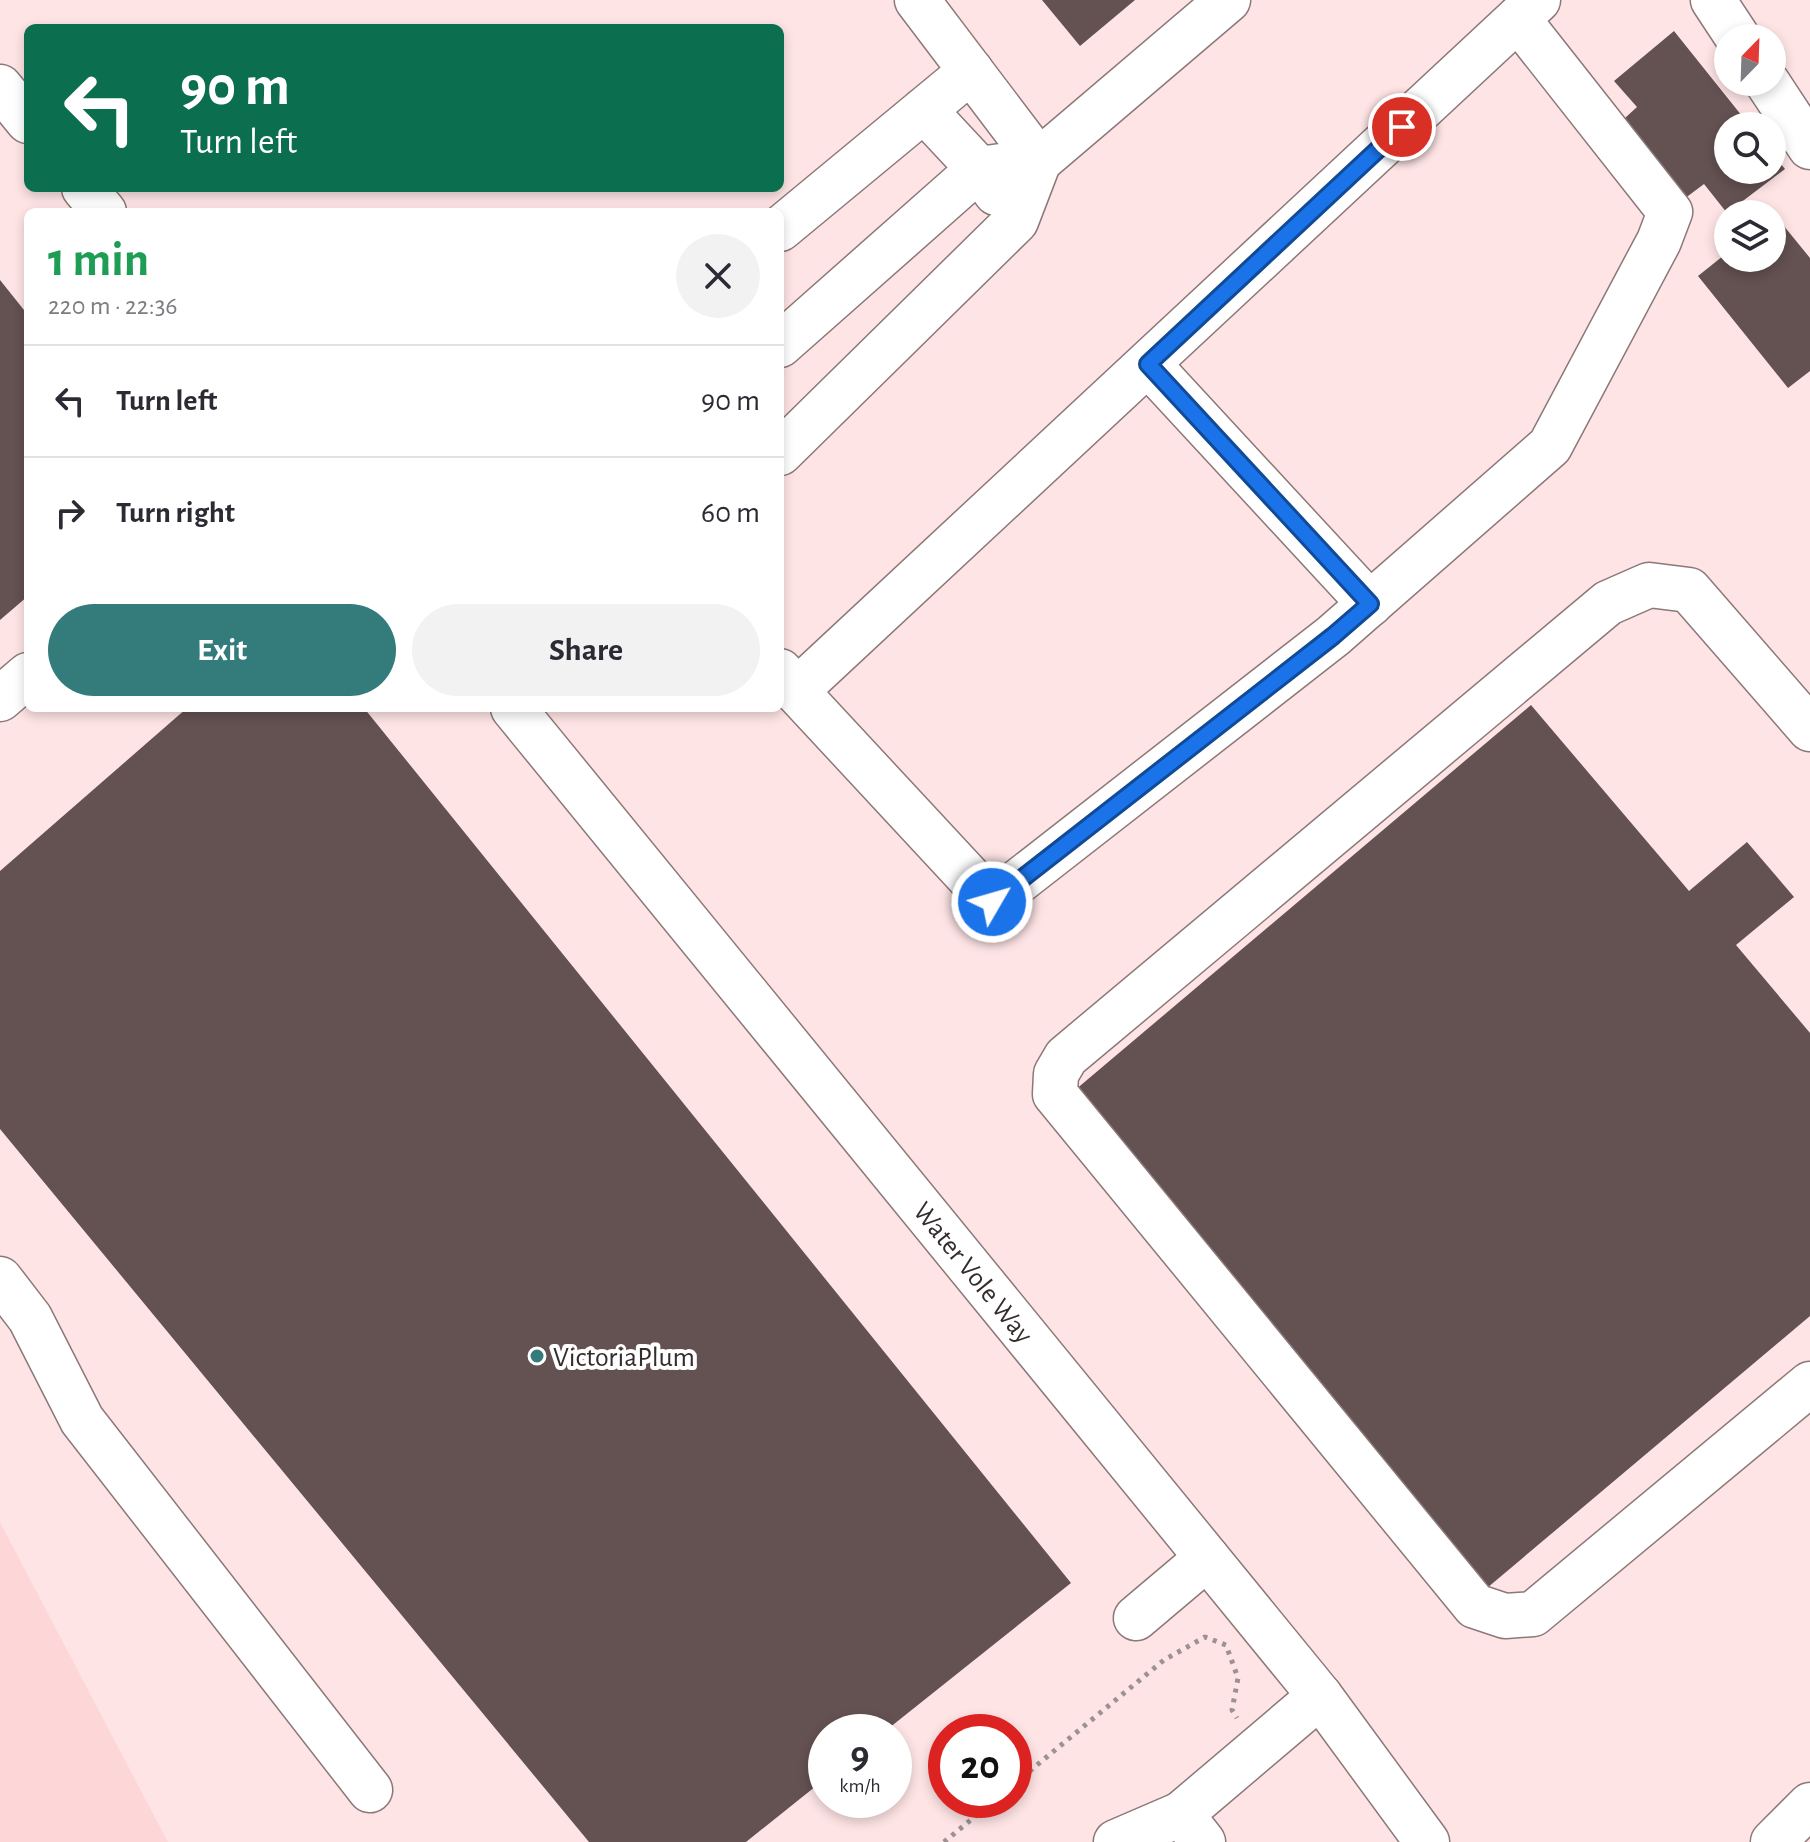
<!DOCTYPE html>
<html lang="en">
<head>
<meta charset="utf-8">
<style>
	:root { --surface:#fff; --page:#f2f2f3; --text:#2b2b33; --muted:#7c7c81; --line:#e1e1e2; --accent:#337c7b }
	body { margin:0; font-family:"Alegreya Sans",sans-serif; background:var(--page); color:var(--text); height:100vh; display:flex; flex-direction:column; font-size:30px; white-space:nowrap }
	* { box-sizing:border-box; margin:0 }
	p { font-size:26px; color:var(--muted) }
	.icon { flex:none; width:44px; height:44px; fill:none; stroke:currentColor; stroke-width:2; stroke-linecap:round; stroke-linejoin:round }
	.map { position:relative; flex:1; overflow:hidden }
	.details { position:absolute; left:24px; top:208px; width:760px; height:504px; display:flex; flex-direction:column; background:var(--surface); border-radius:12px; box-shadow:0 4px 12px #0003 }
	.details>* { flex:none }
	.top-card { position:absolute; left:24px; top:24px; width:760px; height:168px; border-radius:12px; box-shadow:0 4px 12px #0003; background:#0b6e4f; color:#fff; overflow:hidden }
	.needle { width:52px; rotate:23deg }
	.buttons { position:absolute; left:1714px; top:24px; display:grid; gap:16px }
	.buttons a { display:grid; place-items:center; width:72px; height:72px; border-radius:50%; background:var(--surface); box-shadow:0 4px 12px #0003; font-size:40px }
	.speed { position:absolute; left:808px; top:1714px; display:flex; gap:16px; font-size:40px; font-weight:700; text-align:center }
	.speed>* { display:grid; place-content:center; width:104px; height:104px; border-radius:50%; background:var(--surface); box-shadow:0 4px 12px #0003; line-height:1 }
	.speed small { font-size:20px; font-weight:400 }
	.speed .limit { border:12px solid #d22; background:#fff; color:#111 }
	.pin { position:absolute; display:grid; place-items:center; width:68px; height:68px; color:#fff; margin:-34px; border:4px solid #fff; border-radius:50%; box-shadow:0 2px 8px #0007 }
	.me { position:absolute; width:88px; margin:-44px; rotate:52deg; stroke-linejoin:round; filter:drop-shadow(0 0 6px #0008) }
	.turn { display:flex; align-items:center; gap:28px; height:168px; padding:0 24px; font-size:36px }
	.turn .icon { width:104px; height:104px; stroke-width:2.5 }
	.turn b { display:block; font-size:56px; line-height:68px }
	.round { display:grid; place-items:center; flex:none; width:84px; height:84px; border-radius:42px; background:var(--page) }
	.headline { display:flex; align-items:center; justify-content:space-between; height:136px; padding:0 24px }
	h1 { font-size:48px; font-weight:700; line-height:60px; color:#1e9e55 }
	.button { display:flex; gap:16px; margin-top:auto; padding:16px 24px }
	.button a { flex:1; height:92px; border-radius:48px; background:var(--accent); color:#fff; font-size:32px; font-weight:700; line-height:92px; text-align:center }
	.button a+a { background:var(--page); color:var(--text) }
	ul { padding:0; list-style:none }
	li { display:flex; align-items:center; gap:24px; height:112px; padding:0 24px; border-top:2px solid var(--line) }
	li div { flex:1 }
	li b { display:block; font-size:30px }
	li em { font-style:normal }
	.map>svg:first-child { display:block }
	.built { fill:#fee4e5; fill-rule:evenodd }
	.green { fill:#fdd6d8 }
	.building { fill:#645152 }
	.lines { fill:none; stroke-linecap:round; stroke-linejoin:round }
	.minor-casing { stroke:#8c7879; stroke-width:47 }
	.path { stroke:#9d9192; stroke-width:5; stroke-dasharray:4 6; stroke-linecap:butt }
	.minor { stroke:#fff; stroke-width:44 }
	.route-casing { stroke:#114b97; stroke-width:20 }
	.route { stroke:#1a73e8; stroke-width:14 }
	.poi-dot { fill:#337c7b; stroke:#fff; stroke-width:3 }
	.labels { text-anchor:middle; stroke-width:8; stroke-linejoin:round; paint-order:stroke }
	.street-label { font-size:28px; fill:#352c2c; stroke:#fff }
	.poi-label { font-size:28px; fill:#352c2c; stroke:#fff; text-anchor:start }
</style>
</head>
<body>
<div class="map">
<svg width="1810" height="1842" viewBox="0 0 1810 1842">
	<rect width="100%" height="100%" fill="#fdeff0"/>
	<path class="built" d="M0 0H1810V1842H168L0 1522ZM28 28H780V188H28ZM1728 38H1772V82H1728ZM1728 126H1772V170H1728ZM28 212H780V708H28ZM1728 214H1772V258H1728ZM826 1732H894V1800H826ZM946 1732H1014V1800H946Z"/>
	<polygon class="green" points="0,1522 168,1842 0,1842"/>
	<g class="building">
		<polygon points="1042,0 1135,0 1080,46"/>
		<polygon points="1674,31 1750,126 1728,126 1728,170 1772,170 1772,153 1785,169 1727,213 1704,184 1676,205 1613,129 1637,107 1614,81"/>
		<polygon points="1775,215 1810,258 1810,371 1788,388 1698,276 1728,252 1728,258 1772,258 1772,217"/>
		<polygon points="0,280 28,315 28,596 0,620"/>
		<polygon points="1531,705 1689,891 1747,842 1794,897 1736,945 1810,1033 1810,1316 1487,1588 1068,1096"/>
		<polygon points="187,708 364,708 1071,1583 884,1732 826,1732 826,1778 746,1842 589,1842 0,1129 0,871"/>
	</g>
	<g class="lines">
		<g class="minor-casing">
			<g id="minor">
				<polyline points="917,0 1039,161 1228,0"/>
				<polyline points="1713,0 1738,38"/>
				<polyline points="1767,82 1810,147"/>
				<polyline points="0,87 28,121"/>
				<polyline points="924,110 979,169 996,193"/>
				<polyline points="84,188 104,212"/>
				<polyline points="780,229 971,71"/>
				<polyline points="780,345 979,169 1039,161 1016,221 780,453"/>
				<polyline points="1148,364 1370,604"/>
				<polyline points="780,671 796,691 1538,0"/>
				<polyline points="796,691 992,902 1333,636 1550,446 1659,241 1670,212 1518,19"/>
				<polyline points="0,699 28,675"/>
				<polyline points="513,708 1320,1696 1427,1842"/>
				<polyline points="1810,729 1689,590 1649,585 1608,603 1066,1057 1056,1074 1055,1094 1475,1606 1505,1616 1533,1614 1810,1384"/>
				<polyline points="0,1279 30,1318 82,1420 370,1790"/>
				<polyline points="1136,1618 1207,1558"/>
				<polyline points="1116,1842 1181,1814"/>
				<polyline points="1203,1842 1181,1814 1320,1696"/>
				<polyline points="1773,1842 1810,1805"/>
			</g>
		</g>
		<g class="path">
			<polyline points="1014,1784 1164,1660 1205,1637 1226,1645 1238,1678 1232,1710 1237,1718"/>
			<polyline points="944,1842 995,1800"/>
		</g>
		<use href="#minor" class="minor"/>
	</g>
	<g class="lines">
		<g class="route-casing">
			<polyline id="route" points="992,902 1333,636 1370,604 1148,364 1402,127"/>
		</g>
		<use href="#route" class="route"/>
	</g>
	<circle class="poi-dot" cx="537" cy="1356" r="8"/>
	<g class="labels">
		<g class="street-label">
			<text transform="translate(974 1272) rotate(51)" y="10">Water Vole Way</text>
		</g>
		<g class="poi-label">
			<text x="553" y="1366">VictoriaPlum</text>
		</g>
	</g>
</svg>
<div class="buttons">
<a><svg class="needle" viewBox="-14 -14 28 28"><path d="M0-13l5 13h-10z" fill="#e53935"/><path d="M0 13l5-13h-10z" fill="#7c7c81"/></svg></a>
<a><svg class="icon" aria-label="search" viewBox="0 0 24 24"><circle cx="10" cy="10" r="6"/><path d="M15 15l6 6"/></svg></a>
<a><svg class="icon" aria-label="layers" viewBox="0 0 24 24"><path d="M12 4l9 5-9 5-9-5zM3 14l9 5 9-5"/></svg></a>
</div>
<div class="speed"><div>9<small>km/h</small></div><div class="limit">20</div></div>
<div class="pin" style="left:1402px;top:127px;background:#d93025"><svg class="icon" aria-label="arrive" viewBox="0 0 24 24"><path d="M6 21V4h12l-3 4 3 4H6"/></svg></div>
<svg class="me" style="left:992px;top:902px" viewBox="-20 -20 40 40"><circle r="17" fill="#1a73e8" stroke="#fff" stroke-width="3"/><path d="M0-11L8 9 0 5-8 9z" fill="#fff"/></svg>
<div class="top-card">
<div class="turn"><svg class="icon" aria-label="left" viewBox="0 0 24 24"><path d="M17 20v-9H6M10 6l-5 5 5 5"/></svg><div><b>90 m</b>Turn left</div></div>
</div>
<section class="details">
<div class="headline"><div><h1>1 min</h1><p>220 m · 22:36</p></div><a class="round"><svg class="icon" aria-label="close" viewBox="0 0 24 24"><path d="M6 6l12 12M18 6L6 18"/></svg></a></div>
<ul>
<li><svg class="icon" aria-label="left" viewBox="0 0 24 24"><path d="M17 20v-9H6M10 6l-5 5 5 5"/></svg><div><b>Turn left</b></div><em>90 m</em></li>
<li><svg class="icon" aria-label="right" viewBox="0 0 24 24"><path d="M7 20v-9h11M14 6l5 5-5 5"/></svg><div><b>Turn right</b></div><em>60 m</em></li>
</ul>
<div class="button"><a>Exit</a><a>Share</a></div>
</section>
</div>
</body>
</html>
